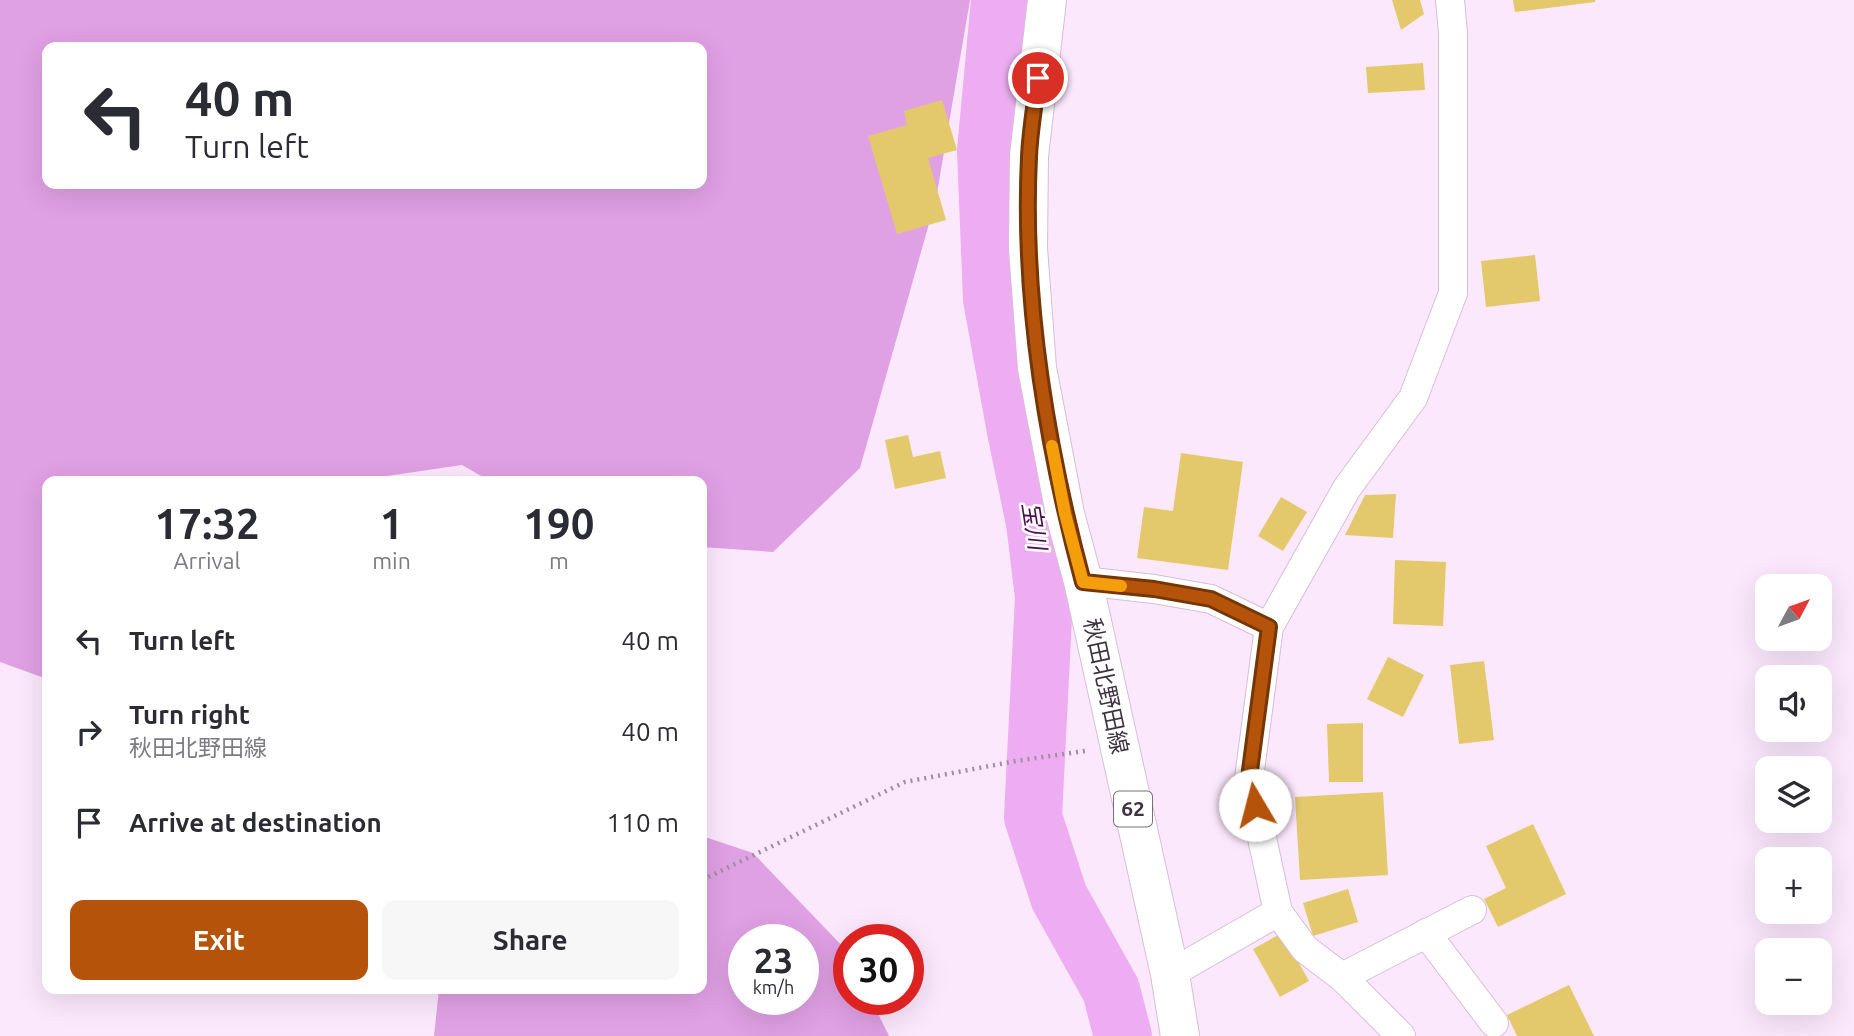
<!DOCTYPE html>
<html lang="en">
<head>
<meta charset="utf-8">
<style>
	:root { --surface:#fff; --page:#f7f7f7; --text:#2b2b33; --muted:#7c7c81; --accent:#b45309 }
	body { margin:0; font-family:Ubuntu,"Noto Sans JP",sans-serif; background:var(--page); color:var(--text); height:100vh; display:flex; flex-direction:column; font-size:26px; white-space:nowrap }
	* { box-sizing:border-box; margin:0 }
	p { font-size:23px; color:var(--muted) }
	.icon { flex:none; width:38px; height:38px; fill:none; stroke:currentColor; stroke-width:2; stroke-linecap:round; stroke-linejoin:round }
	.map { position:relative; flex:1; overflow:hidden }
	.side { position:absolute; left:42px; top:476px; width:665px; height:518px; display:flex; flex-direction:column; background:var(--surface); border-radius:14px; box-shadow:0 7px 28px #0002 }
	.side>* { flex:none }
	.banner { position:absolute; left:42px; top:42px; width:665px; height:147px; border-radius:14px; box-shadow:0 7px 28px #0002; background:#fff; color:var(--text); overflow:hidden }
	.needle { width:46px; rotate:49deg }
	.controls { position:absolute; left:1755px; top:574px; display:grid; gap:14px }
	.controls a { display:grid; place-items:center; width:77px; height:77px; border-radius:14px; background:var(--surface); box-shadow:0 7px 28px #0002; font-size:35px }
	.speed { position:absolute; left:728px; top:924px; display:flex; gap:14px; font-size:35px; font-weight:700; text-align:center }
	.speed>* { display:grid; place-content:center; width:91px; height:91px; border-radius:50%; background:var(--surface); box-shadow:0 7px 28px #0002; line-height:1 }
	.speed small { font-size:18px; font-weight:400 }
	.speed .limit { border:10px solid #d22; background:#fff; color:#111 }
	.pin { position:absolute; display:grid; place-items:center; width:60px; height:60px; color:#fff; margin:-30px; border:4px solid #fff; border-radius:50%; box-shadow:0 2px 7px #0007 }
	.me { position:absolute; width:77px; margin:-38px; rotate:352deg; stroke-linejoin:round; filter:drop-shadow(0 0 5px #0008) }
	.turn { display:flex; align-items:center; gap:24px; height:147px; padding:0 28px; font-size:32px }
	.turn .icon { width:91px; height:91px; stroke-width:2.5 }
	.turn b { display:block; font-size:49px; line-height:60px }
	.eta { display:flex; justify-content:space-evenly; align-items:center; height:119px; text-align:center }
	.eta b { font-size:42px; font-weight:700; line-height:49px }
	.button { display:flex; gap:14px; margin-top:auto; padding:14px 28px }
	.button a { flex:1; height:80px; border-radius:14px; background:var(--accent); color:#fff; font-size:28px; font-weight:700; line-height:80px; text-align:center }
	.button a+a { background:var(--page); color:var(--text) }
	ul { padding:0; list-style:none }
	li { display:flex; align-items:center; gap:21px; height:91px; padding:0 28px }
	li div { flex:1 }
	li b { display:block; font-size:26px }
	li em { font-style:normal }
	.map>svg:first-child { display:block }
	.forest { fill:#e0a0e4; fill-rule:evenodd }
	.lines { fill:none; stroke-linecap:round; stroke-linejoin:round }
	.river { stroke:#eeadf2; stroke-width:58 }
	.building { fill:#e3c96c }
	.street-casing { stroke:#d6bed7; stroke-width:30 }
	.primary-casing { stroke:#d6bed7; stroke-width:40 }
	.path { stroke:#9d8f9e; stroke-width:4.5; stroke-dasharray:2 5; stroke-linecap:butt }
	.street { stroke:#fff; stroke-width:28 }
	.primary { stroke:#fff; stroke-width:38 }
	.route-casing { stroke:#753606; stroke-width:18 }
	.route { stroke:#b45309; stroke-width:12 }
	.slow { stroke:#f59e0b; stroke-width:12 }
	.labels { text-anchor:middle; stroke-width:5; stroke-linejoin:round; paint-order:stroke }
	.shield { fill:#fff; stroke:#777178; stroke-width:2 }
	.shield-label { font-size:21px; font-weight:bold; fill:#3d343e }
	.street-label { font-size:23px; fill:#3d343e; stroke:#fff }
	.water-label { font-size:24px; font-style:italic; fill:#49104e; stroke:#fff }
</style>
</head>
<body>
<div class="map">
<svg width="1854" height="1036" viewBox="0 0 1854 1036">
	<rect width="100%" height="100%" fill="#fce8fd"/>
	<g class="forest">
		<path d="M0 0H970L936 199 860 468 773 552 702 547V481H490L462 465 353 481H47V679L0 662ZM47 47H702V184H47Z"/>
		<path d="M702 836 753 853 849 953V999H871L889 1036H434L439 989H702ZM744 940H803V999H744Z"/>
	</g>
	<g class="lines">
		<polyline class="river" points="1000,0 986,151 992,299 1016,431 1035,523 1044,597 1033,817 1059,897 1111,990 1123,1036"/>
	</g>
	<g class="building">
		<polygon points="1392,0 1420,0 1424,14 1401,30"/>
		<polygon points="1513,0 1595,0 1595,2 1515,12"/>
		<polygon points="1423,63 1425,90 1368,93 1366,67"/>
		<polygon points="942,100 957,150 928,158 946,220 897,234 868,136 907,125 904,111"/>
		<polygon points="1535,255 1540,301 1486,307 1481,261"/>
		<polygon points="908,435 913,457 940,451 946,478 895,489 885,440"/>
		<polygon points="1181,453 1243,462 1228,570 1137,558 1144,507 1173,511"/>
		<polygon points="1396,494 1393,538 1345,535 1365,495"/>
		<polygon points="1281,497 1307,512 1283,551 1258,536"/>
		<polygon points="1395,560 1446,562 1443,626 1393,624"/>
		<polygon points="1388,657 1424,675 1403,717 1367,699"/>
		<polygon points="1484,661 1494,740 1459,744 1450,665"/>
		<polygon points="1363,723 1363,782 1329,782 1327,724"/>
		<polygon points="1383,792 1388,875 1300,880 1295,797"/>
		<polygon points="1533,824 1566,894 1498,927 1484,899 1506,888 1486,846"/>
		<polygon points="1348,889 1358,922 1313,936 1303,903"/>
		<polygon points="1282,933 1309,981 1280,997 1253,949"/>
		<polygon points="1569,985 1594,1036 1517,1036 1507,1015"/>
	</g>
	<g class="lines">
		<g class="street-casing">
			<g id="street">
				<polyline points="1083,581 1154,589 1211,599 1269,627"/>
				<polyline points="1426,933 1494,1023"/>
				<polyline points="1170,974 1278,912"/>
				<polyline points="1342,977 1472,910"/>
				<polyline points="1401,1036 1342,977 1305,949 1278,912 1249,778 1269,627 1347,488 1413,398 1453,293 1453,33 1450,0"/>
			</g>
		</g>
		<g class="primary-casing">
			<polyline id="primary" points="1047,0 1029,156 1028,248 1037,368 1065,514 1083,581 1170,974 1180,1036"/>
		</g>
		<polyline class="path" points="702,880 905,782 1016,761 1085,751"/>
		<use href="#street" class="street"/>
		<use href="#primary" class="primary"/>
	</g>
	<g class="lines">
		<g class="route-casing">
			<path id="route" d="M1038 78C1035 104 1030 131 1029 157 1022 301 1046 444 1083 582L1154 589 1211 599 1269 627 1249 778 1255 805"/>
		</g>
		<use href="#route" class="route"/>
		<polyline class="slow" points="1052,446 1065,514 1083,582 1121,586"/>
	</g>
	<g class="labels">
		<rect class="shield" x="1114" y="791.5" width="38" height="35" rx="5"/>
		<g class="shield-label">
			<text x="1133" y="816">62</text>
		</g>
		<g class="street-label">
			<text transform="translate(1106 686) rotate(78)" y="8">秋田北野田線</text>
		</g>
		<g class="water-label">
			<text transform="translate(1034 526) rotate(81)" y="8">宝川</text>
		</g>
	</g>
</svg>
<div class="controls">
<a><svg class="needle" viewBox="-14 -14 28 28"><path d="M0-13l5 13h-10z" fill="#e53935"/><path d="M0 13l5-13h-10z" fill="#7c7c81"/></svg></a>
<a><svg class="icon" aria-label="sound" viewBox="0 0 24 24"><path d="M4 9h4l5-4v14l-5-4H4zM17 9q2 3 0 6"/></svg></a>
<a><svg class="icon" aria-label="layers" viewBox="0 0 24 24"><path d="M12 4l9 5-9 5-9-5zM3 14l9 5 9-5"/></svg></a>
<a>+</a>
<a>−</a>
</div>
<div class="speed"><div>23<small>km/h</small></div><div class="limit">30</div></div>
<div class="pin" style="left:1038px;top:78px;background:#d93025"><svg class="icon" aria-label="arrive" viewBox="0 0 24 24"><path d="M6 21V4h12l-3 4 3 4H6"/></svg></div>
<svg class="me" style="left:1255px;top:805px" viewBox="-20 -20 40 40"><circle r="19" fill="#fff"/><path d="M0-13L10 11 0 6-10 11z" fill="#b45309"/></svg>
<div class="banner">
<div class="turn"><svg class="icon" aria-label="left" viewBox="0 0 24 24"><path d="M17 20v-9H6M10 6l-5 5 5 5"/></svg><div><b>40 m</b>Turn left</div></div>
</div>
<section class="side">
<div class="eta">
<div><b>17:32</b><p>Arrival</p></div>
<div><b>1</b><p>min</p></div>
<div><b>190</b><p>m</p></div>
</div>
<ul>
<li><svg class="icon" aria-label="left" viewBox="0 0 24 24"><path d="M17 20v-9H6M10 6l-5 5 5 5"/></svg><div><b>Turn left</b></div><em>40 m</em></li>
<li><svg class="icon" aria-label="right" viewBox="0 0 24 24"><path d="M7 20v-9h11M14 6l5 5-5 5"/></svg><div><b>Turn right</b><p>秋田北野田線</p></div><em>40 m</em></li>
<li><svg class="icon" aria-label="arrive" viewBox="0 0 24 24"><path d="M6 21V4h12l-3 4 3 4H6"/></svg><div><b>Arrive at destination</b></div><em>110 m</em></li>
</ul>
<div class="button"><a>Exit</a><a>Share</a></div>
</section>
</div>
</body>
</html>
